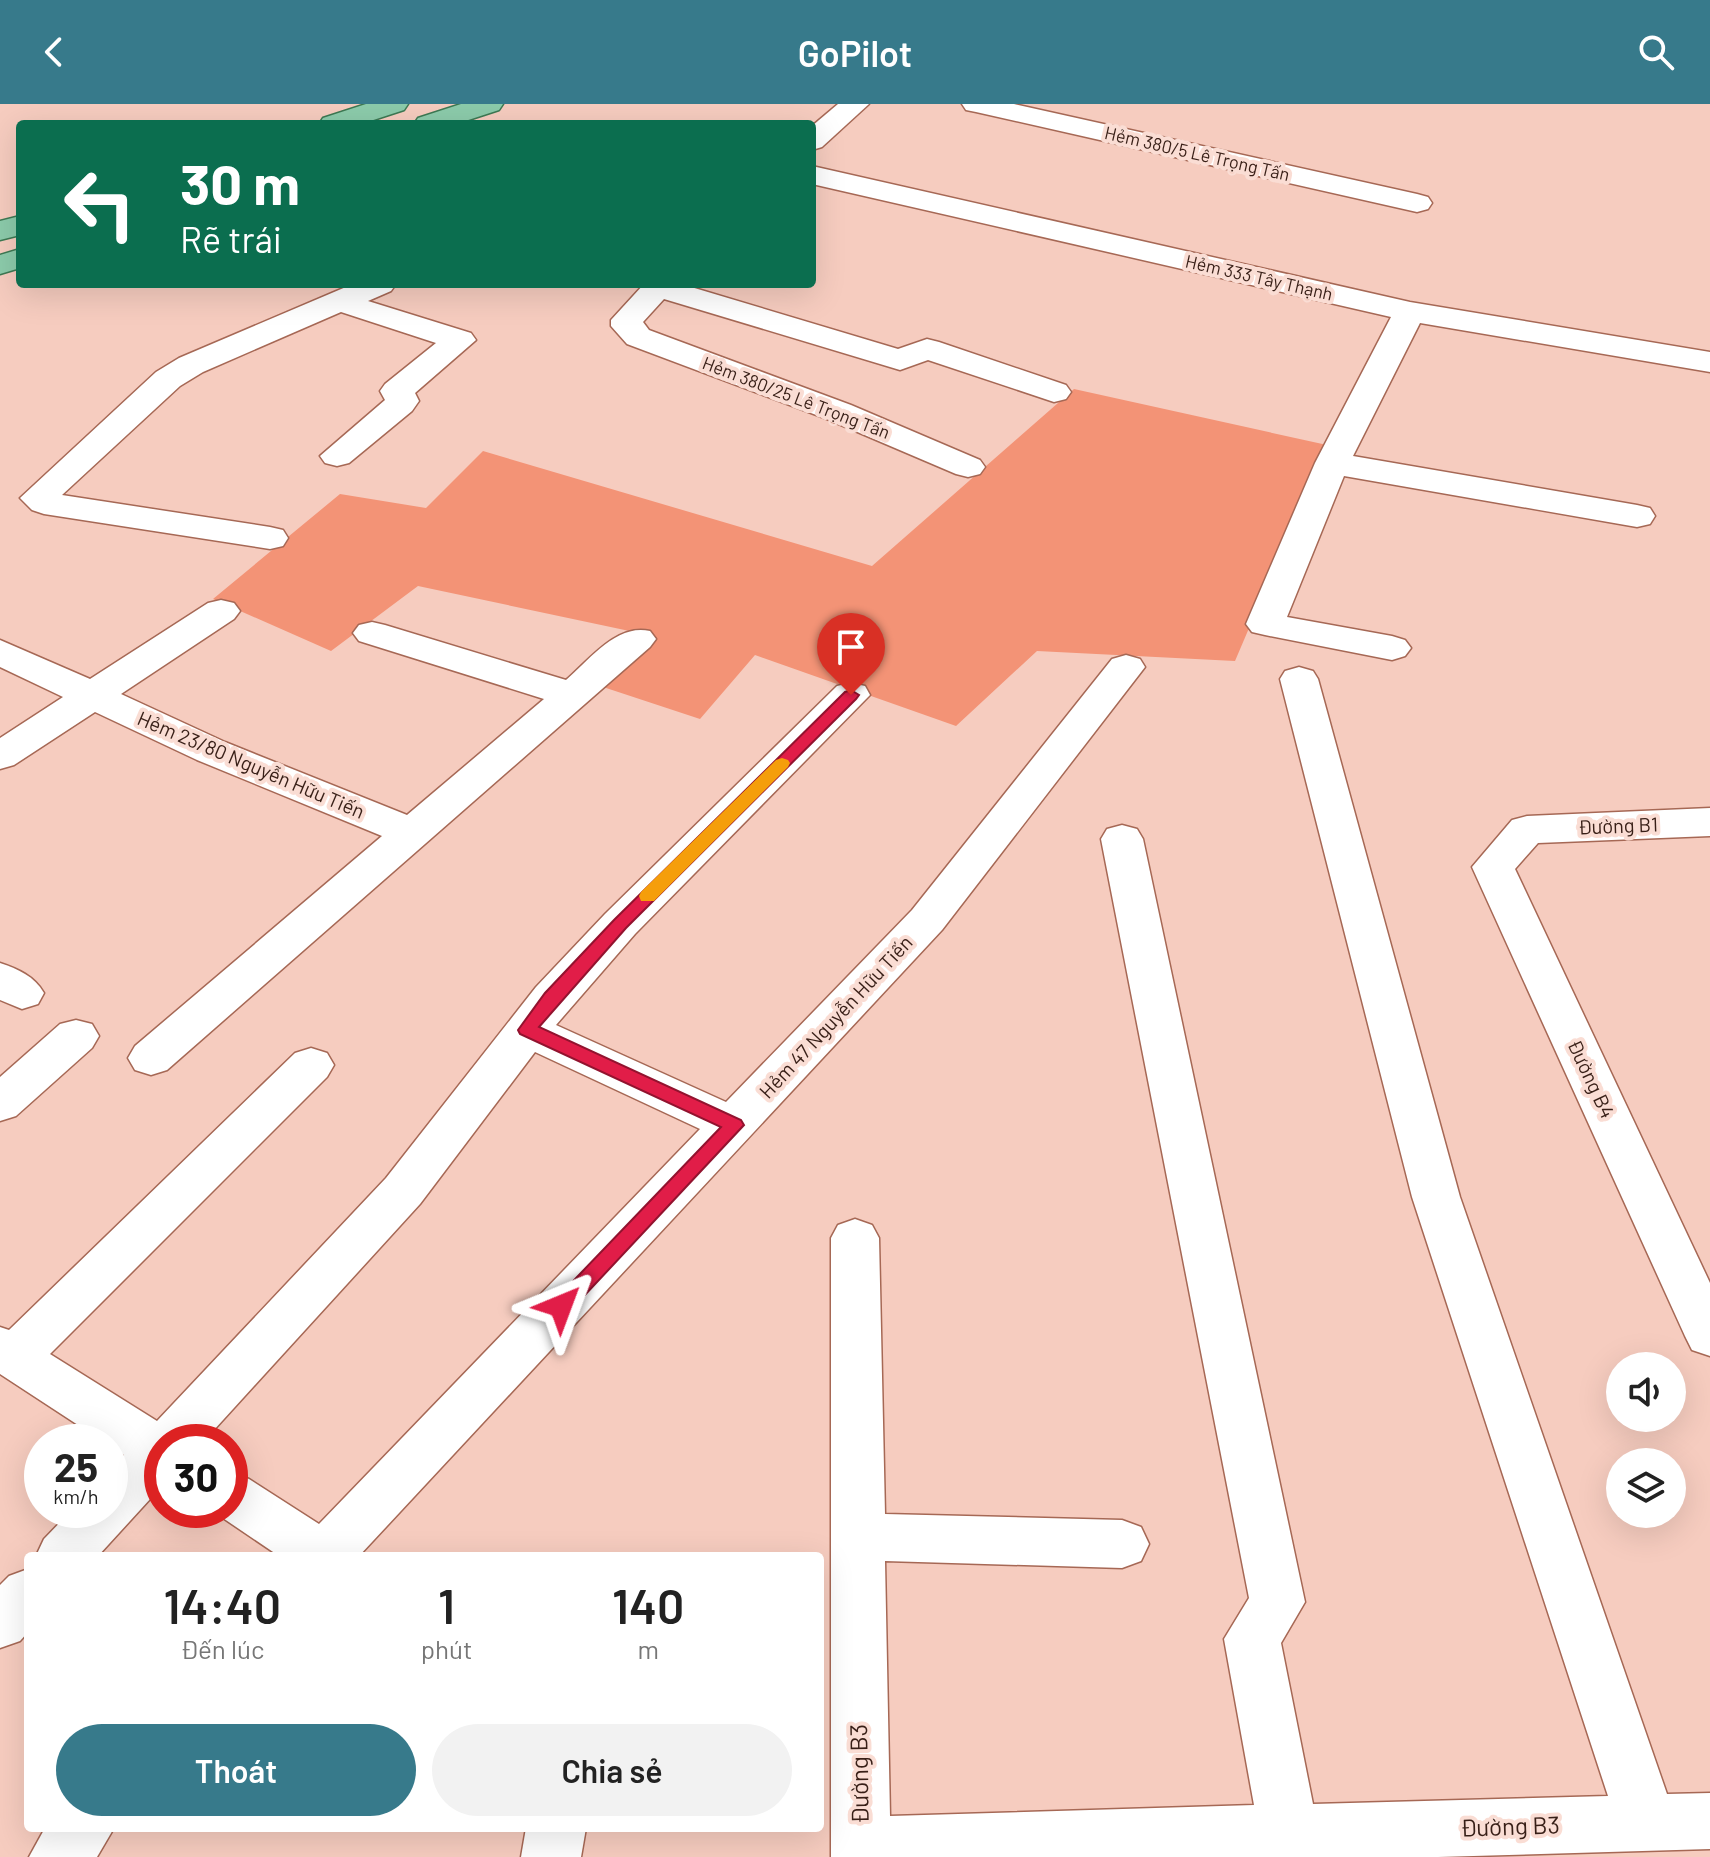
<!DOCTYPE html>
<html lang="vi">
<head>
<meta charset="utf-8">
<style>
	:root { --surface:#fff; --page:#f2f2f2; --text:#222; --muted:#767676; --accent:#377a8b }
	body { margin:0; font-family:Barlow,sans-serif; background:var(--page); color:var(--text); height:100vh; display:flex; flex-direction:column; font-size:30px; white-space:nowrap }
	* { box-sizing:border-box; margin:0 }
	p { font-size:26px; color:var(--muted) }
	.icon { flex:none; width:44px; height:44px; fill:none; stroke:currentColor; stroke-width:2; stroke-linecap:round; stroke-linejoin:round }
	.map { position:relative; flex:1; overflow:hidden }
	.panel { position:absolute; left:24px; top:1448px; width:800px; height:280px; display:flex; flex-direction:column; background:var(--surface); border-radius:8px; box-shadow:0 8px 32px #0002 }
	.panel>* { flex:none }
	.guide { position:absolute; left:16px; top:16px; width:800px; height:168px; border-radius:8px; box-shadow:0 8px 32px #0002; background:#0b6e4f; color:#fff; overflow:hidden }
	.controls { position:absolute; left:1606px; top:1248px; display:grid; gap:16px }
	.controls a { display:grid; place-items:center; width:80px; height:80px; border-radius:50%; background:var(--surface); box-shadow:0 8px 32px #0002; font-size:40px }
	.speed { position:absolute; left:24px; top:1320px; display:flex; gap:16px; font-size:40px; font-weight:700; text-align:center }
	.speed>* { display:grid; place-content:center; width:104px; height:104px; border-radius:50%; background:var(--surface); box-shadow:0 8px 32px #0002; line-height:1 }
	.speed small { font-size:20px; font-weight:400 }
	.speed .limit { border:12px solid #d22; background:#fff; color:#111 }
	.pin { position:absolute; display:grid; place-items:center; width:68px; height:68px; color:#fff; margin:-82px -34px; border-radius:50% 50% 50% 0; rotate:-45deg; box-shadow:0 0 8px #0007 }
	.pin .icon { rotate:45deg }
	.me { position:absolute; width:88px; margin:-44px; rotate:44deg; stroke-linejoin:round; filter:drop-shadow(0 0 6px #0008) }
	.turn { display:flex; align-items:center; gap:28px; height:168px; padding:0 32px; font-size:36px }
	.turn .icon { width:104px; height:104px; stroke-width:2.5 }
	.turn b { display:block; font-size:56px; line-height:68px }
	.eta { display:flex; justify-content:space-evenly; align-items:center; height:136px; text-align:center }
	.eta b { font-size:48px; font-weight:600; line-height:56px }
	.cta { display:flex; gap:16px; margin-top:auto; padding:16px 32px }
	.cta a { flex:1; height:92px; border-radius:48px; background:var(--accent); color:#fff; font-size:32px; font-weight:600; line-height:92px; text-align:center }
	.cta a+a { background:var(--page); color:var(--text) }
	header { display:flex; justify-content:space-between; align-items:center; height:104px; padding:0 32px; background:var(--accent); color:#fff; font-size:36px; font-weight:600 }
	.map>svg:first-child { display:block }
	.green { fill:#f39376 }
	.lines { fill:none; stroke-linecap:round; stroke-linejoin:round }
	.minor-casing { stroke:#a66855; stroke-width:3 }
	.major-casing { stroke:#3d7953; stroke-width:3 }
	.minor { fill:#fff; fill-rule:evenodd }
	.major { fill:#8ccbab; fill-rule:evenodd }
	.route { fill:#e11d48; stroke:#92132f; stroke-width:2 }
	.slow { fill:#f59e0b }
	.labels { text-anchor:middle; stroke-width:8; stroke-linejoin:round; paint-order:stroke }
	.far-street-label { font-size:18px; fill:#381f17; stroke:#faddd4 }
	.street-label { font-size:20px; fill:#381f17; stroke:#faddd4 }
	.near-street-label { font-size:24px; fill:#381f17; stroke:#faddd4 }
</style>
</head>
<body>
<header><svg class="icon" aria-label="back" viewBox="0 0 24 24"><path d="M15 5l-7 7 7 7"/></svg>GoPilot<svg class="icon" aria-label="search" viewBox="0 0 24 24"><circle cx="10" cy="10" r="6"/><path d="M15 15l6 6"/></svg></header>
<div class="map">
<svg width="1710" height="1753" viewBox="0 0 1710 1753">
	<rect width="100%" height="100%" fill="#f6ccbf"/>
	<polygon class="green" points="1074,285 1327,341 1235,557 1037,547 956,622 755,551 700,615 597,581 653,532 418,482 331,547 213,495 340,390 426,404 483,347 872,462"/>
	<g class="lines">
		<g class="minor-casing">
			<g id="minor">
				<polygon points="838,0 869,0 822,43 812,46 812,22"/>
				<polygon points="962,0 1014,0 1417,90 1428,93 1432,99 1428,105 1417,108 976,8 966,6"/>
				<polygon points="812,62 1410,198 1710,248 1710,268 1420,219 1353,352 1637,401 1650,404 1655,412 1650,420 1637,423 1344,372 1287,513 1392,532 1405,536 1411,544 1405,552 1392,556 1265,531 1252,528 1246,520 1315,359 1391,213 812,80"/>
				<polygon points="353,180 396,180 391,187 368,197 471,229 476,236 415,289 419,297 412,307 349,359 337,362 325,359 320,352 385,296 380,287 385,280 436,239 341,208 203,268 180,282 62,391 270,423 283,426 288,434 283,442 270,445 44,410 32,406 20,394 156,268 179,254"/>
				<polygon points="644,180 681,180 898,245 927,235 939,238 1066,281 1071,288 1066,295 1054,298 928,256 900,266 664,195 643,218 649,226 851,301 980,356 985,363 980,370 968,373 956,370 827,315 627,240 611,222 611,216"/>
				<path d="M221 496 234 499 240 507 234 515 121 590 225 638 407 711 544 595 359 537 353 529 359 521 372 518 385 521 566 576C589 556 617 519 650 527L656 535 650 543 167 966 151 971 135 966 128 954 135 942 382 732 197 656 95 608 14 661 0 665V634L63 593 0 563V536L90 575 208 499Z"/>
				<polygon points="1126,551 1140,555 1145,563 942,826 359,1452 279,1452 211,1406 230,1406 230,1368 249,1375 319,1420 700,1025 535,948 420,1100 203,1338 162,1338 162,1382 98,1452 36,1452 44,1435 72,1406 110,1406 110,1366 124,1351 110,1342 110,1338 104,1338 0,1270 0,1223 9,1226 295,949 311,944 327,949 334,961 327,973 50,1250 157,1317 386,1074 536,883 605,810 837,582 851,579 865,582 870,591 635,830 556,921 726,998 912,806 1112,555"/>
				<polygon points="1299,563 1313,567 1318,575 1460,1093 1667,1690 1710,1689 1710,1745 1438,1753 831,1753 831,1134 838,1121 855,1115 872,1121 879,1134 885,1410 1122,1416 1141,1423 1149,1440 1141,1457 1122,1464 885,1457 890,1712 1254,1701 1224,1535 1249,1494 1101,735 1107,725 1122,721 1137,725 1143,735 1305,1498 1281,1539 1313,1700 1608,1692 1412,1093 1280,575 1285,567"/>
				<polygon points="1710,704 1710,732 1538,739 1515,765 1710,1179 1710,1252 1692,1246 1685,1232 1472,763 1512,716 1527,712"/>
				<path d="M0 859C18 865 34 872 44 889L38 900 22 905 0 896Z"/>
				<polygon points="76,916 92,920 99,932 92,944 16,1012 0,1017 0,973 60,920"/>
				<polygon points="28,1465 28,1528 20,1537 0,1544 0,1481 9,1472"/>
				<polygon points="45,1724 114,1724 97,1753 29,1753"/>
				<polygon points="526,1724 586,1724 581,1753 521,1753"/>
			</g>
		</g>
		<g class="major-casing">
			<g id="major">
				<polygon points="366,0 408,0 404,6 361,20 319,20 323,14"/>
				<polygon points="461,0 503,0 499,6 456,20 414,20 418,14"/>
				<polygon points="20,112 20,131 0,136 0,117"/>
				<polygon points="20,145 20,164 0,170 0,151"/>
			</g>
		</g>
		<use href="#minor" class="minor"/>
		<use href="#major" class="major"/>
	</g>
	<polygon class="route" points="851,586 859,591 856,595 626,824 539,923 741,1016 744,1021 569,1208 561,1211 554,1208 551,1202 554,1197 721,1023 520,930 518,926 545,889 614,816 845,588"/>
	<polygon class="slow" points="782,654 788,656 790,659 788,663 654,797 641,797 639,792 641,788 776,656"/>
	<g class="labels">
		<g class="far-street-label">
			<text transform="translate(1197 50) rotate(13)" y="6">Hẻm 380/5 Lê Trọng Tấn</text>
			<text transform="translate(1259 174) rotate(13)" y="6">Hẻm 333 Tây Thạnh</text>
			<text transform="translate(796 294) rotate(21)" y="6">Hẻm 380/25 Lê Trọng Tấn</text>
		</g>
		<g class="street-label">
			<text transform="translate(251 661) rotate(23)" y="7">Hẻm 23/80 Nguyễn Hữu Tiến</text>
			<text transform="translate(1618 722) rotate(-2)" y="7">Đường B1</text>
			<text transform="translate(836 913) rotate(-47)" y="7">Hẻm 47 Nguyễn Hữu Tiến</text>
			<text transform="translate(1591 975) rotate(65)" y="7">Đường B4</text>
		</g>
		<g class="near-street-label">
			<text transform="translate(860 1670) rotate(-91)" y="8">Đường B3</text>
			<text transform="translate(1510 1723) rotate(-2)" y="8">Đường B3</text>
		</g>
	</g>
</svg>
<div class="controls">
<a><svg class="icon" aria-label="sound" viewBox="0 0 24 24"><path d="M4 9h4l5-4v14l-5-4H4zM17 9q2 3 0 6"/></svg></a>
<a><svg class="icon" aria-label="layers" viewBox="0 0 24 24"><path d="M12 4l9 5-9 5-9-5zM3 14l9 5 9-5"/></svg></a>
</div>
<div class="speed"><div>25<small>km/h</small></div><div class="limit">30</div></div>
<div class="pin" style="left:851px;top:591px;background:#d93025"><svg class="icon" aria-label="arrive" viewBox="0 0 24 24"><path d="M6 21V4h12l-3 4 3 4H6"/></svg></div>
<svg class="me" style="left:561px;top:1202px" viewBox="-20 -20 40 40"><path d="M0-17L14 15 0 8-14 15z" fill="#e11d48" stroke="#fff" stroke-width="4"/></svg>
<div class="guide">
<div class="turn"><svg class="icon" aria-label="left" viewBox="0 0 24 24"><path d="M17 20v-9H6M10 6l-5 5 5 5"/></svg><div><b>30 m</b>Rẽ trái</div></div>
</div>
<section class="panel">
<div class="eta">
<div><b>14:40</b><p>Đến lúc</p></div>
<div><b>1</b><p>phút</p></div>
<div><b>140</b><p>m</p></div>
</div>
<div class="cta"><a>Thoát</a><a>Chia sẻ</a></div>
</section>
</div>
</body>
</html>
